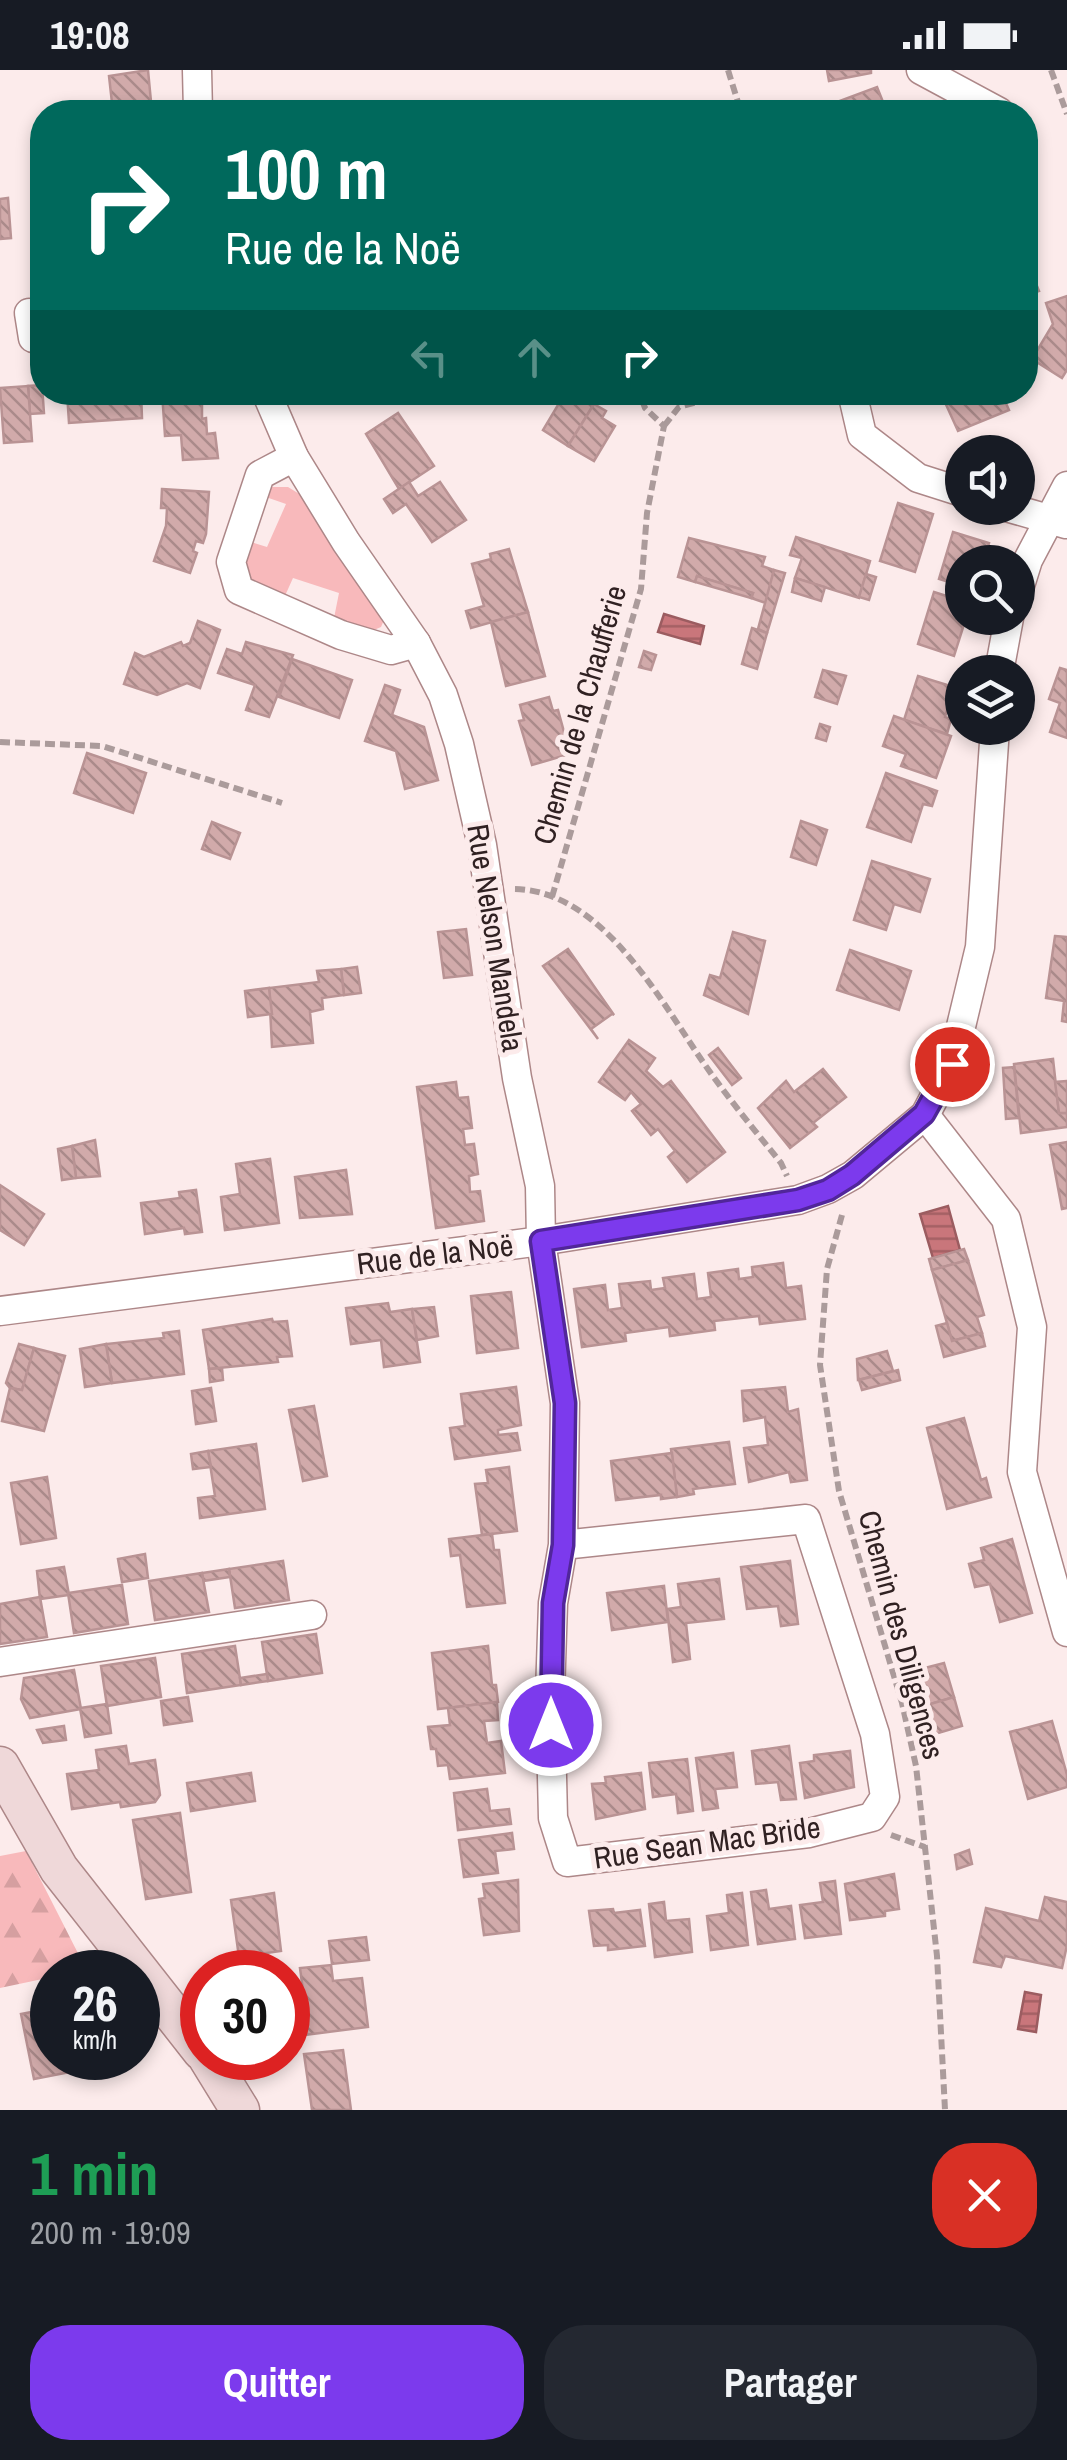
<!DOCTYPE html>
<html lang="fr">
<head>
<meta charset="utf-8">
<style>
	:root { --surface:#171b24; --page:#242831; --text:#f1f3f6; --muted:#9ea1a6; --accent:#7c3aed }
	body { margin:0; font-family:"Archivo Narrow",sans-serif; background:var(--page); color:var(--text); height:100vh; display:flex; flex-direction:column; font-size:38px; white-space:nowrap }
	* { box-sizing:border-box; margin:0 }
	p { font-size:32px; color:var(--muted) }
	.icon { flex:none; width:55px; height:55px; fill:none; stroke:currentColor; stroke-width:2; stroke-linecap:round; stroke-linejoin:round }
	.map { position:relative; height:2040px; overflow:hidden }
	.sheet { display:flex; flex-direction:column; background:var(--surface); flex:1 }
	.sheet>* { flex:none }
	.banner { position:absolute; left:30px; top:30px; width:1008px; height:305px; border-radius:40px; box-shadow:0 5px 15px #0003; background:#00695c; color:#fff; overflow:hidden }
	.controls { position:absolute; left:945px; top:365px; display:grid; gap:20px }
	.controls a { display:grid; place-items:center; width:90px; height:90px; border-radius:50%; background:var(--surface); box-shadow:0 5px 15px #0003; font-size:50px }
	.speed { position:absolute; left:30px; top:1880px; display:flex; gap:20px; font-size:50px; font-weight:700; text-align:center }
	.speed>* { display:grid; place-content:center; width:130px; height:130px; border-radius:50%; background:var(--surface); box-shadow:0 5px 15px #0003; line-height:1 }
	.speed small { font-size:25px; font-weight:400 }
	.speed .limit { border:15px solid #d22; background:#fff; color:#111 }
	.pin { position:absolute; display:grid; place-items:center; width:85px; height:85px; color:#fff; margin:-42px; border:5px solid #fff; border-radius:50%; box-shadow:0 2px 10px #0007 }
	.me { position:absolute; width:110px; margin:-55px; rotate:0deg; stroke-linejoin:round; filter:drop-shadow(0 0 8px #0008) }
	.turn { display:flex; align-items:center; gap:35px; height:210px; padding:0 30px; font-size:45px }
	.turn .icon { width:130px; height:130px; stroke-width:2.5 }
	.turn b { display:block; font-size:70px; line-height:85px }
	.lanes { display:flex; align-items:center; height:95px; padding:0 30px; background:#0003; justify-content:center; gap:50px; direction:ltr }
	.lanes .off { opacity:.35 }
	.round { display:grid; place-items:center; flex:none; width:105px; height:105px; border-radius:40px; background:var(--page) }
	.overview { display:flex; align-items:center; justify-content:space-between; height:170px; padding:0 30px }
	h1 { font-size:60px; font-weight:700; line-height:75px; color:#1e9e55 }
	.primary-button { display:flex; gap:20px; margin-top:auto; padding:20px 30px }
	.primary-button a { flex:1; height:115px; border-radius:40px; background:var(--accent); color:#fff; font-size:40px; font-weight:700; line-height:115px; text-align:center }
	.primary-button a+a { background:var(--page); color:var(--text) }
	.status { display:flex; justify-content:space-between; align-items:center; height:70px; padding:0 50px; background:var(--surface); direction:ltr }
	.status svg { height:28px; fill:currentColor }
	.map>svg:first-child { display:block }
	.grass { fill:#f8b9bb }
	.forest { fill:url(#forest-firs) }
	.water { fill:url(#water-rules); stroke:#9b5c60; stroke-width:2.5 }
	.building { fill:url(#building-back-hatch); stroke:#b99394; stroke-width:2.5 }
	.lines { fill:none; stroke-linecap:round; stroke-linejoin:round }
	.street-casing { stroke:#ad8788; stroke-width:31 }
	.secondary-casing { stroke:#ad8788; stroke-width:41 }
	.path { stroke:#ab9b9b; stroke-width:6; stroke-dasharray:10 5; stroke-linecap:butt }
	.street { stroke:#fff; stroke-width:28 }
	.secondary { stroke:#efd8d9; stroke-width:38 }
	.route-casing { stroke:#51269a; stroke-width:25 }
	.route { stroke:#7c3aed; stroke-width:18 }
	.labels { text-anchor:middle; stroke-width:10; stroke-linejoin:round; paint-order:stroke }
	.street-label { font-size:30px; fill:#302122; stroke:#fcebeb }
</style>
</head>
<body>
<div class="status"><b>19:08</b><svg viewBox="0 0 49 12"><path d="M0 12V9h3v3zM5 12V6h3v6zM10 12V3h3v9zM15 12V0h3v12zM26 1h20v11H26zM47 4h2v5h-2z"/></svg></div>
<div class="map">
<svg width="1067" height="2040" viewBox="0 0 1067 2040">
	<defs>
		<pattern id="forest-firs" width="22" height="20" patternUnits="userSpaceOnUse" patternTransform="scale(2.5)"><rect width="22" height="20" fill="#f8b9bb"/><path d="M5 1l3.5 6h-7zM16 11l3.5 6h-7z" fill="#d59fa0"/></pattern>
		<pattern id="water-rules" width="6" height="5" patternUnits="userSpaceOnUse" patternTransform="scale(2.5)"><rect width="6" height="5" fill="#c9767b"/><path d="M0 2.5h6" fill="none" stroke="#a46064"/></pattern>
		<pattern id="building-back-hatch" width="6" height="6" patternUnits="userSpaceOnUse" patternTransform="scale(2.5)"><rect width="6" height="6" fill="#d1aaaa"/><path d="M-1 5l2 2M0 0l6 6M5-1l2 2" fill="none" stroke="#aa8a8a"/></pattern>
	</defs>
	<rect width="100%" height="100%" fill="#fcebeb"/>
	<polygon class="grass" points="272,417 288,417 301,425 384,550 381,557 374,560 334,548 339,523 293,508 284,528 252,511 244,485 248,471 267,477 286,434 263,426"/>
	<polygon class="forest" points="26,1781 86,1899 52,1902 52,1907 0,1918 0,1786"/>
	<g class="water">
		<polygon points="664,544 704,556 700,574 658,562"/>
		<polygon points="948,1136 960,1180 933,1188 920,1144"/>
		<polygon points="1025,1922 1041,1925 1036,1962 1018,1959"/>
	</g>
	<g class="building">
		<polygon points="148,0 152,42 113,42 109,6"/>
		<polygon points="827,0 871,0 871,3 829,11"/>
		<polygon points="877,17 887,42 841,42 837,32"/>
		<polygon points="8,128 11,168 0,169 0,129"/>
		<polygon points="1027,191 1039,221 1025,226 1025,192"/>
		<polygon points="1067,226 1067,300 1062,308 1032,289 1053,254 1046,233"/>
		<polygon points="42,315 44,343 30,344 28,316"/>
		<polygon points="28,316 32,371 4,373 0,318"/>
		<polygon points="67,322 141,322 142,348 69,353"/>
		<polygon points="162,322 202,322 202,349 206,348 207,364 215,363 218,388 183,390 181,365 165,366"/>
		<polygon points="957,322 1001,322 1009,340 958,361 943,328"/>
		<polygon points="564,325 578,333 582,327 594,334 568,376 543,360"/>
		<polygon points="594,334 606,341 602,348 615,356 594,391 568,376"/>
		<polygon points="398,343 434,396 399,419 366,364"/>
		<polygon points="409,412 418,426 440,412 466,450 432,472 406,434 393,443 384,429"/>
		<polygon points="162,419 209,422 206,464 203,473 196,471 193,481 197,483 190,503 154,491 166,456 167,438 161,438"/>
		<polygon points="898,433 933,444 915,502 880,491"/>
		<polygon points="953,462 989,473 983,492 962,492 962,516 939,509"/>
		<polygon points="796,467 870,491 859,528 795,508 802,488 790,485"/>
		<polygon points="689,468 765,487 762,496 774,500 766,533 751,528 753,523 697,506 695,512 678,507"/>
		<polygon points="509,479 528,542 471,558 466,541 484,536 472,494 491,489 490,484"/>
		<polygon points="774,500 785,503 767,563 758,559"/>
		<polygon points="866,504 876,507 869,530 859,527"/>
		<polygon points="697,506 753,523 751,528 695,512"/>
		<polygon points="795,508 825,517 821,531 792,522"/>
		<polygon points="934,522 962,531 962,548 966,548 954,586 918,574"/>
		<polygon points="528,542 545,606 506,616 491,552"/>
		<polygon points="198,551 220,560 200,618 187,613 157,625 124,614 135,583 144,587 181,572 183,576 190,573"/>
		<polygon points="752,558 767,563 757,599 742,594"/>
		<polygon points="246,572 293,585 269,647 246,640 255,615 218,603 227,579 242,584"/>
		<polygon points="644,581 656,585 651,600 639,597"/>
		<polygon points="292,589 352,610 339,648 279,627"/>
		<polygon points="1060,598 1067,600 1067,668 1050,662 1060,633 1049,629"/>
		<polygon points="823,600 846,606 837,634 815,627"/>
		<polygon points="918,606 954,617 945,647 951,649 947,664 904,650"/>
		<polygon points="385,615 400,620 392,645 424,657 438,710 405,719 396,681 365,671"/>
		<polygon points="549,627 553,641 558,640 570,684 532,695 519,651 524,650 520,635"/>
		<polygon points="894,646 951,666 936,708 901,696 906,684 883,676"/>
		<polygon points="820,654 830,657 826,671 816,668"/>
		<polygon points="87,683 146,703 133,743 74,723"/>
		<polygon points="886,703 937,721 932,736 923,734 911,772 867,757"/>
		<polygon points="801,751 827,760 816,795 791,787"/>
		<polygon points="212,752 240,763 230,789 202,779"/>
		<polygon points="872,791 930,809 920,842 894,834 886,860 854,850"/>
		<polygon points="466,859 472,905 444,908 438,862"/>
		<polygon points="733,862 765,871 748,944 704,925 710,905 720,908"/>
		<polygon points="1055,866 1067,867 1067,952 1062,951 1064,931 1046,928"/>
		<polygon points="568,879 614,945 612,944 591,959 598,969 543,896"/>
		<polygon points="850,880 911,901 899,940 837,920"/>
		<polygon points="357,897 361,923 344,925 341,899"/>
		<polygon points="341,899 344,925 322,928 323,939 310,942 313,973 272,977 269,918 319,912 317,901"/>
		<polygon points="269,918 272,944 248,947 245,921"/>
		<polygon points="629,970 655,988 646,1001 663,1017 671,1011 725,1082 687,1112 668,1087 675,1081 658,1059 651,1065 632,1041 641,1034 631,1022 625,1030 599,1012"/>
		<polygon points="718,978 741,1008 732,1015 709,985"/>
		<polygon points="1053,989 1059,1043 1067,1043 1067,1057 1021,1063 1014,994"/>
		<polygon points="1014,997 1019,1048 1006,1049 1003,998"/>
		<polygon points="823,999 846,1027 813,1053 817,1057 790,1078 758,1038 786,1011 794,1022"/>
		<polygon points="1067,1011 1067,1043 1059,1043 1055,1012"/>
		<polygon points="456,1012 458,1028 468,1027 472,1058 463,1059 465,1075 474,1074 478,1104 469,1106 470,1122 480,1121 484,1151 436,1158 417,1017"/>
		<polygon points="95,1070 100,1106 76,1108 72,1076"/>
		<polygon points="1067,1072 1067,1138 1062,1139 1050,1075"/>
		<polygon points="72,1076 76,1108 62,1110 58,1079"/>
		<polygon points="270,1089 279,1153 225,1160 221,1127 240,1124 236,1094"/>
		<polygon points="346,1100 352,1144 300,1148 295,1107"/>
		<polygon points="0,1115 44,1144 24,1175 0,1160"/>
		<polygon points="196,1120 202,1162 185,1164 184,1158 145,1164 141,1133 180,1128 179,1122"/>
		<polygon points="964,1179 968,1190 932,1200 929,1189"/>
		<polygon points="968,1190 984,1245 977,1247 982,1263 952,1271 932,1200"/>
		<polygon points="783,1193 786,1218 801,1216 805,1249 760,1254 759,1246 714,1251 715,1260 670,1266 669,1257 625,1263 626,1271 582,1277 574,1219 605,1215 608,1240 622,1238 619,1214 650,1211 651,1220 665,1218 663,1208 694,1204 697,1229 711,1227 708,1203 738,1199 739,1209 753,1207 752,1197"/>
		<polygon points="511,1222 518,1278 477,1283 471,1226"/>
		<polygon points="388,1233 390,1242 412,1239 420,1292 384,1297 381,1270 351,1274 346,1238"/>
		<polygon points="434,1237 438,1266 417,1270 412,1239"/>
		<polygon points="272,1249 273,1252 287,1251 292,1286 277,1287 278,1292 209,1299 203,1260"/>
		<polygon points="947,1253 952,1271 982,1263 985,1276 944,1287 936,1256"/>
		<polygon points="179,1261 184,1304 112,1313 106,1274 164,1268 163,1263"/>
		<polygon points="19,1274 34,1278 22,1320 10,1318 6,1313"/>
		<polygon points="106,1274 112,1313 85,1317 80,1279"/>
		<polygon points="34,1278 65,1286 44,1361 2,1351 10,1318 22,1320"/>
		<polygon points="887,1281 893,1301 858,1310 857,1289"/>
		<polygon points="222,1298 223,1310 210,1312 209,1299"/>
		<polygon points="898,1300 900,1310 862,1320 859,1310"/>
		<polygon points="516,1317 521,1355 498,1360 498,1365 517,1363 520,1380 455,1389 450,1358 465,1356 461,1324"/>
		<polygon points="785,1317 788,1342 798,1339 807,1410 791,1412 789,1402 749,1412 744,1378 768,1375 765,1347 744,1351 742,1321"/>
		<polygon points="211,1318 216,1351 196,1354 192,1321"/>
		<polygon points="314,1336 327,1406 303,1411 289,1340"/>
		<polygon points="964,1348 981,1410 986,1408 991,1427 947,1439 927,1358"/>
		<polygon points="729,1372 735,1414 693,1419 694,1424 677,1427 671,1379"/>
		<polygon points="256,1374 265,1439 200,1448 198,1428 215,1426 208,1381"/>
		<polygon points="208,1381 211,1397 193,1399 191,1384"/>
		<polygon points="672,1383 677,1427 661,1429 661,1425 616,1430 611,1391"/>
		<polygon points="509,1397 517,1461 482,1465 475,1414 488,1413 486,1400"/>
		<polygon points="47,1407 56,1468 21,1474 11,1413"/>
		<polygon points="492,1464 494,1480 499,1480 505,1533 467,1537 460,1485 451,1486 449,1469"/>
		<polygon points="1012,1469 1032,1543 1000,1552 990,1514 975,1517 969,1494 984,1490 981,1478"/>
		<polygon points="145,1484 148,1508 122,1512 118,1489"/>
		<polygon points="283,1491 289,1530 235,1538 229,1499"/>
		<polygon points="790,1491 798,1554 781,1556 778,1536 747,1539 741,1497"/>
		<polygon points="64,1497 69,1525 40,1529 37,1501"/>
		<polygon points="229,1499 230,1507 203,1511 202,1503"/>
		<polygon points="202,1503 209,1542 155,1550 149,1511"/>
		<polygon points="719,1509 724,1549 686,1553 690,1589 673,1592 667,1539 681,1537 678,1514"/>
		<polygon points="122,1515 128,1554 74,1563 68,1523"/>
		<polygon points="664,1516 668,1552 612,1560 607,1523"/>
		<polygon points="40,1527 47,1567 0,1574 0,1534"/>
		<polygon points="316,1564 322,1603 268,1611 262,1572"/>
		<polygon points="235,1576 241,1615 187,1623 182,1584"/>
		<polygon points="488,1576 492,1615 496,1615 498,1632 438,1639 432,1583"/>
		<polygon points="155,1588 161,1627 107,1636 101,1596"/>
		<polygon points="944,1593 954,1627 927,1635 921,1599"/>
		<polygon points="74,1600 81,1639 30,1648 21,1629 24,1608"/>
		<polygon points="267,1604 268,1611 241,1615 240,1608"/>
		<polygon points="188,1627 192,1651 164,1655 161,1631"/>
		<polygon points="954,1627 962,1656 935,1664 927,1635"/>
		<polygon points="497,1632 498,1650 484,1651 487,1673 501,1671 505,1703 450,1709 448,1695 438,1696 436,1679 431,1679 428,1657 450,1655 448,1638"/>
		<polygon points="107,1634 111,1663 85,1667 80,1638"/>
		<polygon points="1052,1651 1067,1705 1067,1717 1028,1729 1010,1662"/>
		<polygon points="64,1656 66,1670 43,1673 37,1660"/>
		<polygon points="126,1676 129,1694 155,1690 160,1725 155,1732 121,1737 120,1732 72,1739 67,1704 99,1700 96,1680"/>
		<polygon points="789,1676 796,1729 781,1730 778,1712 756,1714 752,1681"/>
		<polygon points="850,1681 854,1717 805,1728 800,1693 814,1691 814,1685"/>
		<polygon points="733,1683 737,1717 715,1719 718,1738 703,1740 696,1688"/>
		<polygon points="687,1689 693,1741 678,1743 676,1724 653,1727 649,1693"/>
		<polygon points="251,1703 255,1731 191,1741 187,1713"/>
		<polygon points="641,1703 645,1739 596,1749 592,1714 606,1713 605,1707"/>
		<polygon points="487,1719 490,1741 509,1739 511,1754 458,1760 454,1723"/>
		<polygon points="180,1743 191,1822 146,1829 133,1750"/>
		<polygon points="512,1763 514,1779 495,1781 498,1803 464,1807 459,1770"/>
		<polygon points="969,1780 972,1794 957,1799 955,1785"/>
		<polygon points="894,1804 899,1839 885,1841 885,1846 850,1850 845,1814"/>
		<polygon points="518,1810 519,1861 484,1865 479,1829 485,1828 483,1814"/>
		<polygon points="835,1811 841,1864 805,1868 800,1835 823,1832 820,1813"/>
		<polygon points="766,1820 769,1839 791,1836 795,1869 758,1874 751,1822"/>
		<polygon points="274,1823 281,1881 239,1887 231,1830"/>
		<polygon points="742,1823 748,1875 711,1880 707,1846 729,1843 727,1825"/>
		<polygon points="1045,1827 1067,1832 1067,1875 1062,1898 1005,1886 1001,1897 974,1892 986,1838 1039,1851"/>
		<polygon points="664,1832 666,1851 689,1849 692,1882 655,1887 649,1834"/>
		<polygon points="613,1839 614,1843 640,1840 645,1876 608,1880 608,1875 594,1876 589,1841"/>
		<polygon points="366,1867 369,1890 332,1894 329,1871"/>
		<polygon points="331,1895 333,1911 362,1908 368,1957 296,1966 294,1944 306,1943 300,1898"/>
		<polygon points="52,1938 52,1988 72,1988 75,2001 34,2009 21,1944"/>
		<polygon points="343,1980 351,2040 312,2040 304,1984"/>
	</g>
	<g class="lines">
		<g class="street-casing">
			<g id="street">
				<polyline points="197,0 198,42"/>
				<polyline points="921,0 999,42"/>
				<polyline points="29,243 33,268 42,267"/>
				<polyline points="266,322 294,387 346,472 416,573 443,625 459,674 482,775 517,1008 540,1116 541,1171 565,1333 563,1475 553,1533 550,1624 553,1748 567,1792 809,1763 872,1747 885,1727 875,1664 806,1449 563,1475"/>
				<polyline points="852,322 862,365 918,408 962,422"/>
				<polyline points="294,387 260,405 231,492 239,520 341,565 391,580 416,573"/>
				<polyline points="1010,438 1066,454"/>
				<polyline points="1018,522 1028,490 1067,416"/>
				<polyline points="999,602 1009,548"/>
				<polyline points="925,1045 1006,1149 1032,1257 1022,1402 1067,1562"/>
				<polyline points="0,1241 541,1171 798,1130 828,1119 853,1105 925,1045 952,994 980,877 995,658"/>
				<polyline points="0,1592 312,1545"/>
			</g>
		</g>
		<g class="secondary-casing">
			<g id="secondary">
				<polyline points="0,1696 59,1799 202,1981"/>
				<polyline points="208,1988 240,2040"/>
			</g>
		</g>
		<g class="path">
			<polyline points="728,0 741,42"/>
			<polyline points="1051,0 1067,44"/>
			<polyline points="664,356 679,337 704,330 827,324"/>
			<polyline points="0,672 102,676 282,733"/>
			<path d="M515 819C606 821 664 938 710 1002 732 1033 757 1063 781 1093L787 1106"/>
			<polyline points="552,827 641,519 647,443 664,356 645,338 639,322"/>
			<polyline points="842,1145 827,1199 820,1295 839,1421 902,1633 916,1696 937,1886 945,2040"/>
			<polyline points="891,1765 925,1777"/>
		</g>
		<use href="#street" class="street"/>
		<use href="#secondary" class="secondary"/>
	</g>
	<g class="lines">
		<g class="route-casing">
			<polyline id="route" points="551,1655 553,1533 563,1475 565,1333 541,1171 798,1130 828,1120 852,1105 924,1044 952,994"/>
		</g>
		<use href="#route" class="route"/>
	</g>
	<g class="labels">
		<g class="street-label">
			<text transform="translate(580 645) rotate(-74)" y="10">Chemin de la Chaufferie</text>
			<text transform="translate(495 868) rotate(81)" y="10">Rue Nelson Mandela</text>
			<text transform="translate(435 1185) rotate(-7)" y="10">Rue de la Noë</text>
			<text transform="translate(901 1565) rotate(75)" y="10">Chemin des Diligences</text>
			<text transform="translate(707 1773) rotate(-8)" y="10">Rue Sean Mac Bride</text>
		</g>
	</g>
</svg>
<div class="controls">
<a><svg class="icon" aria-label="sound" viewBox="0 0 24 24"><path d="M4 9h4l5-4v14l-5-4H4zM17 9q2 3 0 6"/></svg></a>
<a><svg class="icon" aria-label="search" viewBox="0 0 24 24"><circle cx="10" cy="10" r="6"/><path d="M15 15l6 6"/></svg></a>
<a><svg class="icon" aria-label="layers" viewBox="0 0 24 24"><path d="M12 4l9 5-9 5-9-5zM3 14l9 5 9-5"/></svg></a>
</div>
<div class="speed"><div>26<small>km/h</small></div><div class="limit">30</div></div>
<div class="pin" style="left:952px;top:994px;background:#d93025"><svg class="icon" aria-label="arrive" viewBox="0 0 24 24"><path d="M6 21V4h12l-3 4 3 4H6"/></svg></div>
<svg class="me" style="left:551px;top:1655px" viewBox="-20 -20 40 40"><circle r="17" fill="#7c3aed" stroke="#fff" stroke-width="3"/><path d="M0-11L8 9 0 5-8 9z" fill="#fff"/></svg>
<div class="banner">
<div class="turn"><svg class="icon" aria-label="right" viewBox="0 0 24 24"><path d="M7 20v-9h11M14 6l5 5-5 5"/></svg><div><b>100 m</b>Rue de la Noë</div></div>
<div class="lanes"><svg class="icon off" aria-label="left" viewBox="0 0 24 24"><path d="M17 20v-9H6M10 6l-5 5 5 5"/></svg><svg class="icon off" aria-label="ahead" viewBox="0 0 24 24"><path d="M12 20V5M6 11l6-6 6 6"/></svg><svg class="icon" aria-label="right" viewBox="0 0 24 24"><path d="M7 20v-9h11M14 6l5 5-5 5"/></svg></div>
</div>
</div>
<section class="sheet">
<div class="overview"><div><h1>1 min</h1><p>200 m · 19:09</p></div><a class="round" style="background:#d93025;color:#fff"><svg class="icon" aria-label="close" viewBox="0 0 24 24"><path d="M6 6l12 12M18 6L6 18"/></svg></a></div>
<div class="primary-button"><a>Quitter</a><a>Partager</a></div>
</section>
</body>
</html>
